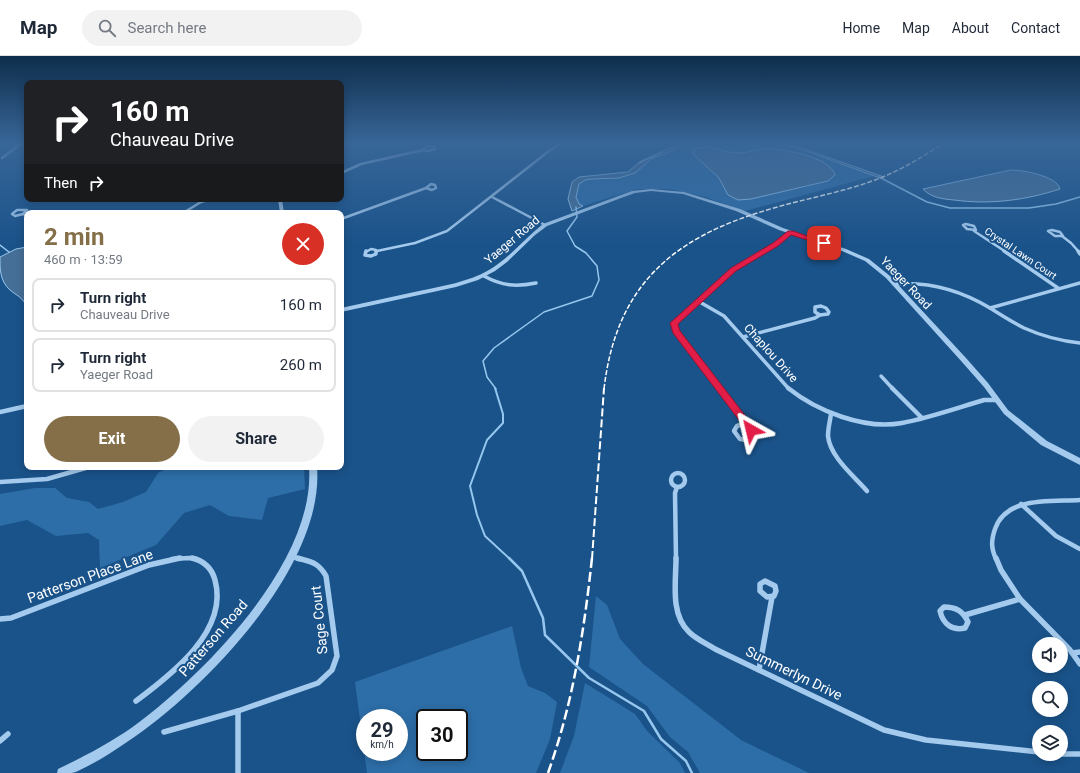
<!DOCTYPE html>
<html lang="en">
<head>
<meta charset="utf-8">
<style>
	:root { --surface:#fff; --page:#f2f2f3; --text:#1f2937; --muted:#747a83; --line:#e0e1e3; --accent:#846f49 }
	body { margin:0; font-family:Roboto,sans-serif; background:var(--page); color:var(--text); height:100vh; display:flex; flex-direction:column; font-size:15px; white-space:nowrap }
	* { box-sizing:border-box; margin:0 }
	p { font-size:13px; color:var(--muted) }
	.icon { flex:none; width:22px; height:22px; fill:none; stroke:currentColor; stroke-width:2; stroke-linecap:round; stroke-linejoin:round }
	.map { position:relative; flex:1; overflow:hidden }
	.panel { position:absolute; left:24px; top:154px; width:320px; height:260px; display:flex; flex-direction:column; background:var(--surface); border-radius:8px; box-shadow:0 2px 10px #0003 }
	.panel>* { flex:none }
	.guide { position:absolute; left:24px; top:24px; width:320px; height:122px; border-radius:8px; box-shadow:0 2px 10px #0003; background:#202124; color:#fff; overflow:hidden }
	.buttons { position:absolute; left:1032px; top:581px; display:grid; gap:8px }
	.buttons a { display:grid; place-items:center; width:36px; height:36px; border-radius:50%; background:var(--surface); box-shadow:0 2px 10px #0003; font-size:20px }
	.speed { position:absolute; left:356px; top:653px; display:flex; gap:8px; font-size:20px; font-weight:700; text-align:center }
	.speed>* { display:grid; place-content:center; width:52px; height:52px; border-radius:50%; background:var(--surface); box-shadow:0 2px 10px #0003; line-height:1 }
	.speed small { font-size:10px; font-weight:400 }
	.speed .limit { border:2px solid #111; border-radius:6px; background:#fff; color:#111 }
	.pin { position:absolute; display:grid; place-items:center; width:34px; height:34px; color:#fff; margin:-17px; border-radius:8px; box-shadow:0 2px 6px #0006 }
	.me { position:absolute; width:44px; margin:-22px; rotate:323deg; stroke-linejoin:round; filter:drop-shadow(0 0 3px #0008) }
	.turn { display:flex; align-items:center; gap:14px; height:84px; padding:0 20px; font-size:18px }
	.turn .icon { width:52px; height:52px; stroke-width:2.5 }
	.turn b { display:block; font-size:28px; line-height:34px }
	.then { display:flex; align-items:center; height:38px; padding:0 20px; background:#0003; gap:8px; font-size:15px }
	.round { display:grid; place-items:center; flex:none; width:42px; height:42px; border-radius:21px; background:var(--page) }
	.summary { display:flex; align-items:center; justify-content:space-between; height:68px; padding:0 20px }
	h1 { font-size:24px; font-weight:700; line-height:30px; color:var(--accent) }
	.action { display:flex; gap:8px; margin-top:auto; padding:8px 20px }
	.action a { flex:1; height:46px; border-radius:24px; background:var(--accent); color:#fff; font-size:16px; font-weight:700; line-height:46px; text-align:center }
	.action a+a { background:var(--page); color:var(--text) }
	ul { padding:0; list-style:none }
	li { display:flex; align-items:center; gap:12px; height:54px; margin:0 8px 6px; padding:0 12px; border:2px solid var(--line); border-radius:8px }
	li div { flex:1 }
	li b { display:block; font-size:15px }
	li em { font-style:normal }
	header { display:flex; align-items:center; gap:24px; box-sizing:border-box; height:56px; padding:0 20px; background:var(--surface); border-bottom:1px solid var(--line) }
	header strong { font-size:19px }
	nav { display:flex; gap:22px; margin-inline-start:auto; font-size:14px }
	.search { width:280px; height:36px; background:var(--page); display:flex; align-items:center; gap:10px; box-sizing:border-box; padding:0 14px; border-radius:22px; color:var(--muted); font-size:15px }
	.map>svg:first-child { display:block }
	.green { fill:#2d6ea8; fill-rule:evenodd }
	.water { fill:#466f97; stroke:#96c7ef }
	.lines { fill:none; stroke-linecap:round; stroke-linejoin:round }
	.stream-far2 { stroke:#96c7ef; stroke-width:1.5 }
	.stream-far1 { stroke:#96c7ef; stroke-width:2 }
	.stream { stroke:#96c7ef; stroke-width:2.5 }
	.minor-far3 { stroke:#a4caed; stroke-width:2.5 }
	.minor-far2 { stroke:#a4caed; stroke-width:3.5 }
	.minor-far1 { stroke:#a4caed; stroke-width:4.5 }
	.minor { stroke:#a4caed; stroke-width:5.5 }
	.tertiary { fill:#a4caed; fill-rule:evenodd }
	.rail-far2 { stroke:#fff; stroke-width:1.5; stroke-dasharray:5 2; stroke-linecap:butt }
	.rail-far1 { stroke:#fff; stroke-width:2; stroke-dasharray:8 3; stroke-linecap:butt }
	.rail { stroke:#fff; stroke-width:2.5; stroke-dasharray:10 4; stroke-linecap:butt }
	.route { fill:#e11d48; stroke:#92132f }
	.labels { text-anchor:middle; stroke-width:4; stroke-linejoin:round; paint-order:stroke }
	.far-street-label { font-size:10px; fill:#fff; stroke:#1a538a }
	.street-label { font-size:12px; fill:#fff; stroke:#1a538a }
	.near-street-label { font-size:14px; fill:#fff; stroke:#1a538a }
</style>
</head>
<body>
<header>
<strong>Map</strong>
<div class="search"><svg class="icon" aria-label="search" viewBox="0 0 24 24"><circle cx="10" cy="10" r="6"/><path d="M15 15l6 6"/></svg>Search here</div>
<nav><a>Home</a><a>Map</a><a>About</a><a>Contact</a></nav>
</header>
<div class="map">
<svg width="1080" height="717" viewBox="0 0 1080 717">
	<rect width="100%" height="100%" fill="#1a538a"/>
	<g class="green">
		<polygon points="682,87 717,87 734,92 758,87 779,87 874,120 745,155 705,141 670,133 638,133 583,150 579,148 576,141 579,128 585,124 592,123 619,122 651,103 672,95"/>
		<polygon points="170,411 304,411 305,433 268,442 262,464 229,460 210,449 184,457 156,489 100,512 99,484 88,477 56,480 27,464 0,470 0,438 35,432 55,432 67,442 89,446 98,453 123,446 146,436 158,417"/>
		<polygon points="596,540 607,549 620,583 643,608 741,684 809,717 700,717 688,696 670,681 647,650 589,611"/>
		<path d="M512 570 521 612 528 630 545 637 557 646 550 683 536 717H367L355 626ZM365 662H399V696H365ZM425 662H459V696H425Z"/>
		<polygon points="585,627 635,658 647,675 680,707 685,717 560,717 574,680"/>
	</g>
	<g class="water">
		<polygon points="677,87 682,87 672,95 651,103 635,117 619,122 592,123 585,124 579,128 576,141 579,148 583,150 572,155 568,143 572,126 579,121 628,116 641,105 677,89"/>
		<polygon points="775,87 799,91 884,121 880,122 800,93"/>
		<path d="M708 91C718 93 728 97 738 97 747 97 756 93 766 93 783 93 829 100 835 119L828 125 815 128 751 143 738 144 728 139 719 122 694 99 693 95 697 92Z"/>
		<path d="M1011 114C1023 114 1057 120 1060 133 1026 144 991 149 954 144 944 143 931 142 923 133Z"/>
		<path d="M27 191V248L25 247C20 240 16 239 10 234 0 225 0 214 0 201L16 193Z"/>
	</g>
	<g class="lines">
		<g class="stream-far2">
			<polyline points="639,107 662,96"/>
			<polyline points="879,121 927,146 950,152 1029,152 1056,148 1080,141"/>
			<polyline points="0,189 9,196"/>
			<polyline points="496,333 487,321 483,305 494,292 544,256 592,240 599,224 597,210 586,197 575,190 567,175 577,161 576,151"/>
		</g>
		<polyline class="stream-far1" points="495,332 503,358 503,367 487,384 470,430 477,459 485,480 510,503"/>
		<polyline class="stream" points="509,502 522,515 543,562 545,579 589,622 644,655 661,683 686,705 692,717"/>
		<g class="minor-far3">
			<polygon points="431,90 435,91 435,93 428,95 423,94 425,91"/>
			<polyline points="2,102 22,87"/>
			<polyline points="341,117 361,108 423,94"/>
			<polygon points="431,128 435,129 436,132 432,134 426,132"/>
			<polyline points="492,141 545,169"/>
			<polyline points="117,143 123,143"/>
			<polygon points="17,154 27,154 23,158 15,160 12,158"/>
			<polyline points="183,157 201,146 212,143"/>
			<polyline points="23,158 27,160"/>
			<polyline points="341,163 426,132"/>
			<polygon points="966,168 974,170 976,174 967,173 963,169"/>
			<polygon points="1052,174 1060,176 1063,180 1055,180 1048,175"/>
			<polyline points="974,175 1006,196"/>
			<polyline points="1062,180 1071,187 1079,196"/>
			<polyline points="377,195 415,187 447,175 549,95 562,87"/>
			<polyline points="366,196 371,193 376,194 376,196"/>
			<polyline points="761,196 776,188 790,177"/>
		</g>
		<g class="minor-far2">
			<polyline points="366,195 365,199 371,200 376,198 376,195"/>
			<polyline points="1004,195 1058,232"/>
			<polyline points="1078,195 1080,198"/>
			<path d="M484 220C502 230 516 231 536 227"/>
			<path d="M894 228C929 225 960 234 990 252 1001 259 1012 266 1024 272 1042 280 1061 285 1080 287"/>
			<polyline points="698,245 724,260 789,333"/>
			<polygon points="821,250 826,252 829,256 828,258 820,259 815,256 815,251"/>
			<polyline points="990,252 1080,227"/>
			<polyline points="743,281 815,262 820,259"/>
			<polyline points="881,320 893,333"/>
			<polyline points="720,333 676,275 674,267 733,213 763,195"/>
		</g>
		<g class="minor-far1">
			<polyline points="719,332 746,367"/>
			<path d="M788 332C817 355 864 374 902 367 929 362 957 352 984 344H996"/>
			<polyline points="892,332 921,361"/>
			<polyline points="0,356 27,350"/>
			<path d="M831 358C830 365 828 372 828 380 830 401 854 420 867 435"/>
			<polygon points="746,367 756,380 746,384 740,383 734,375 737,370"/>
			<circle cx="678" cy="424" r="7"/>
			<polyline points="0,426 47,423 89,411"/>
			<polyline points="1021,448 1056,480 1080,493"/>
			<polyline points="292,501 300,503"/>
			<polyline points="172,503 189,502 197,503"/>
			<polyline points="676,503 675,437 677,431"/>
			<path d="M996 503C991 492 991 485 995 473 1006 440 1051 446 1080 444"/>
		</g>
		<g class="minor">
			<path d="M676 502C676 526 670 558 689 576 696 583 707 588 715 593L884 674 926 684 1039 696"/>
			<polyline points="996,502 1001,514 1020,543 1070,594 1080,608"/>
			<polygon points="765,525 775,530 776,535 774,540 767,541 760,535 760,528"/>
			<path d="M944 551C956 551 963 555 968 566L965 572C952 575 943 568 940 555Z"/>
			<polyline points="965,559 1020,543"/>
			<polyline points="0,563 11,562 149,509 180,502"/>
			<polyline points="1072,597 1080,596"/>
			<polyline points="759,614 772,541"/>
			<path d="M136 645C171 619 229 575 215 524 212 513 204 505 192 502"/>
			<polyline points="238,655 238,717"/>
			<path d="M164 676 238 655 318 627 332 614 337 600 326 520C318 506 311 506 297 502"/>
			<polyline points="0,685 8,678"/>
			<polyline points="1058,698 1080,698"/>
		</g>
		<g class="tertiary">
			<polygon points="1076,87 1080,87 1080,89"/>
			<path d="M651 133 684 136 740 153 783 172 846 193 869 203 890 220 966 302 988 327 1008 354 1047 385 1080 402V409L1041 389 1004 358 984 331 962 306 886 222 865 205 842 195 779 174 736 155 683 138 651 135 635 137 621 142 547 170 535 179 507 206 495 215 478 224 456 231 341 256V252C367 246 393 241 419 235 443 230 468 226 489 214 510 202 525 182 543 168L632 135Z"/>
			<polygon points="278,143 282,143 284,157 280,157"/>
			<path d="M309 411H317C325 510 204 635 127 686 114 695 100 704 86 711 81 713 77 716 72 717 67 717 62 717 57 717L58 713C85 700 110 687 134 670 205 618 316 505 309 411Z"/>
		</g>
		<path class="rail-far2" d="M604 333C616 230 672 182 767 154 803 143 840 137 875 124 900 115 922 101 944 87"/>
		<polyline class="rail-far1" points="592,503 604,332"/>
		<path class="rail" d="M548 717C573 647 584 576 592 502"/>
	</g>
	<linearGradient id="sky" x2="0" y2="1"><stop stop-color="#0e2e4c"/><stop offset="0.46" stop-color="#386698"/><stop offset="1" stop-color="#386698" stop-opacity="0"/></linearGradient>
	<rect width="1080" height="188" fill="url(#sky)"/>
	<polygon class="route" points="788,175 793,175 827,187 824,189 791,179 778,190 736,215 678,268 680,275 754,371 755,374 754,376 748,376 673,277 670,267 731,212 773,187"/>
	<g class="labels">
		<g class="far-street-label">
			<text transform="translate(1021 197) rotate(34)" y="4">Crystal Lawn Court</text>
		</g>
		<g class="street-label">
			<text transform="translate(512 184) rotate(-40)" y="4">Yaeger Road</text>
			<text transform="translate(906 227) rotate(46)" y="4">Yaeger Road</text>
			<text transform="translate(771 297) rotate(48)" y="4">Chaplou Drive</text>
		</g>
		<g class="near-street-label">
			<text transform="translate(90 520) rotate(-20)" y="5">Patterson Place Lane</text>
			<text transform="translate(319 564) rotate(-96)" y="5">Sage Court</text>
			<text transform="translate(213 582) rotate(-49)" y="5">Patterson Road</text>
			<text transform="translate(794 617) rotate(26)" y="5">Summerlyn Drive</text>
		</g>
	</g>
</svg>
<div class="buttons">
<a><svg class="icon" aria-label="sound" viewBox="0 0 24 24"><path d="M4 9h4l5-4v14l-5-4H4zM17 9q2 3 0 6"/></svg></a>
<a><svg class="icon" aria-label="search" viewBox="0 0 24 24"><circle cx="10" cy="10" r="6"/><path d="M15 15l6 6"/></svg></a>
<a><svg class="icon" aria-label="layers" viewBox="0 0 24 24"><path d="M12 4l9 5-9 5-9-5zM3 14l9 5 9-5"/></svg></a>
</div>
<div class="speed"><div>29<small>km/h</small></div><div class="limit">30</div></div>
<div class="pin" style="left:824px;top:187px;background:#d93025"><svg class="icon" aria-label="arrive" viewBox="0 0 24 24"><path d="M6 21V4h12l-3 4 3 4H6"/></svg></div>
<svg class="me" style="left:751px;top:374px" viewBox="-20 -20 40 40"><path d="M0-17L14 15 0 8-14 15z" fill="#e11d48" stroke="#fff" stroke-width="4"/></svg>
<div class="guide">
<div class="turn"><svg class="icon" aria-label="right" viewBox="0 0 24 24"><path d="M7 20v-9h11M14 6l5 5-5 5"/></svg><div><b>160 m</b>Chauveau Drive</div></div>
<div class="then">Then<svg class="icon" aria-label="right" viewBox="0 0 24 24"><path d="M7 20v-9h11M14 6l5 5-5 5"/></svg></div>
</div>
<section class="panel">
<div class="summary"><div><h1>2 min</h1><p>460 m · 13:59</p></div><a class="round" style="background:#d93025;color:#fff"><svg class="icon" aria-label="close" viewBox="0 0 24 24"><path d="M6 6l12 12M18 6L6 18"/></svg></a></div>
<ul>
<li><svg class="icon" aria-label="right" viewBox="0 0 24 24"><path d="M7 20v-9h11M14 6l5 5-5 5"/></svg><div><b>Turn right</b><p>Chauveau Drive</p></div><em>160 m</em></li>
<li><svg class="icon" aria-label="right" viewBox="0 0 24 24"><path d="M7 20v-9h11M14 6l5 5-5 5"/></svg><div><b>Turn right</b><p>Yaeger Road</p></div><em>260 m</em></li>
</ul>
<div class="action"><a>Exit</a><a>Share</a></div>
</section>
</div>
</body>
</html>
